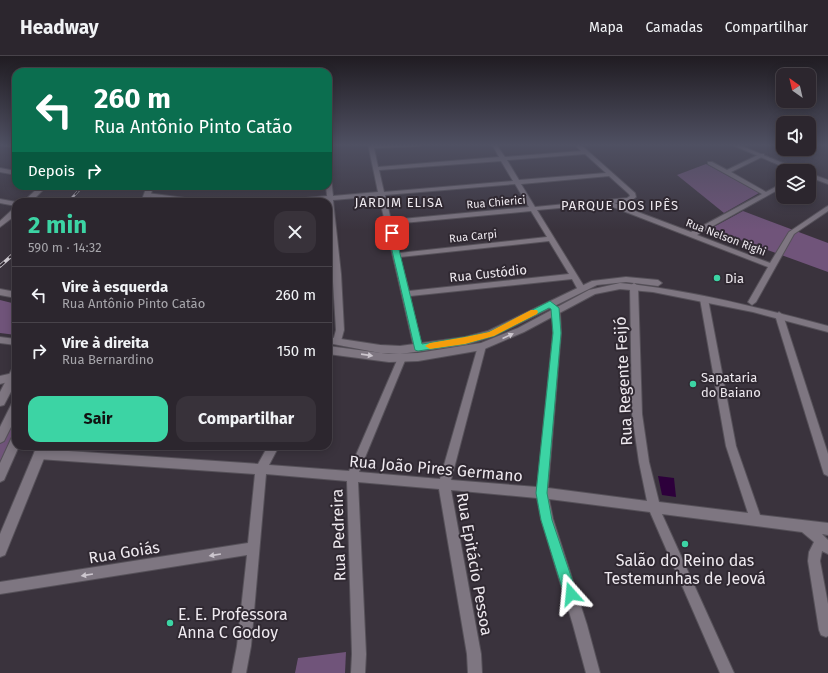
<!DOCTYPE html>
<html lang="pt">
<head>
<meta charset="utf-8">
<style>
	:root { --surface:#2c262e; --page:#38323a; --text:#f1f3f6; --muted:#a6a5aa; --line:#48434a; --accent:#3cd4a4 }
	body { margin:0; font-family:"Fira Sans",sans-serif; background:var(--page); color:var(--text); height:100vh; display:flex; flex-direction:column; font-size:15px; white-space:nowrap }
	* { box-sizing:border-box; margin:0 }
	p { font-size:13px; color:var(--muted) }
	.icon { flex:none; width:22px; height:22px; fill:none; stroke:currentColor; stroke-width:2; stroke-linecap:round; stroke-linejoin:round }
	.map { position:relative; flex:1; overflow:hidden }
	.details { position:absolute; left:12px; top:142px; width:320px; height:252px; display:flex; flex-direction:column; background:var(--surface); border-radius:12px; box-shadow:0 2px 10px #0003,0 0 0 1px var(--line) }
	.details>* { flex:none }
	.banner { position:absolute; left:12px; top:12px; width:320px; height:122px; border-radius:12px; box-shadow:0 2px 10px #0003,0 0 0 1px var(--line); background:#0b6e4f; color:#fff; overflow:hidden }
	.needle { width:26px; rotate:326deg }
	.buttons { position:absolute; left:776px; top:12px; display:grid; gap:8px }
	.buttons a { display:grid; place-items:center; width:40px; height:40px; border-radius:8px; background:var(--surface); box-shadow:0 2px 10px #0003,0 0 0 1px var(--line); font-size:20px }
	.pin { position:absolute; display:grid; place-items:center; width:34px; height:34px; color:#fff; margin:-17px; border-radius:8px; box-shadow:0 2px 6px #0006 }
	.me { position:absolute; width:44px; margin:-22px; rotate:342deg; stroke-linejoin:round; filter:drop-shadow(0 0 3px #0008) }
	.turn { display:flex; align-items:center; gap:14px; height:84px; padding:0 16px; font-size:18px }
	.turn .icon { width:52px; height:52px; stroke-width:2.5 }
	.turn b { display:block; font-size:28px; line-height:34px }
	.then { display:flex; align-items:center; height:38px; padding:0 16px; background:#0003; gap:8px; font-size:15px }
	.round { display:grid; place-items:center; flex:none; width:42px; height:42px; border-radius:12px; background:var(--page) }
	.headline { display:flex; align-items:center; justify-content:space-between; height:68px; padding:0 16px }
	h1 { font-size:24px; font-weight:700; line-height:30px; color:var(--accent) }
	.button { display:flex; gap:8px; margin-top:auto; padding:8px 16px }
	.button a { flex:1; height:46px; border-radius:12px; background:var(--accent); color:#111; font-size:16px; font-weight:700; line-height:46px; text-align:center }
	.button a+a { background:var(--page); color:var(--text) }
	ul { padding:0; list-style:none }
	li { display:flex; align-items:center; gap:12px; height:56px; padding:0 16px; border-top:1px solid var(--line) }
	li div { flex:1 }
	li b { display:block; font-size:15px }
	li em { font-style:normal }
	header { display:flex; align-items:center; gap:24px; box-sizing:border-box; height:56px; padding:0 20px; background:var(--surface); border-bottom:1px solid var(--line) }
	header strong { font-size:19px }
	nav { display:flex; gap:22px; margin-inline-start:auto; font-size:14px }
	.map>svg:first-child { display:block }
	.green { fill:#70547a }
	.water { fill:#2d003b }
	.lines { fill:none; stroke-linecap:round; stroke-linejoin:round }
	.street-casing { stroke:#565159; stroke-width:2 }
	.secondary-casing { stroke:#565159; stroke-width:2 }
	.street { fill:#7e7681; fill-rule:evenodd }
	.secondary { fill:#7e7681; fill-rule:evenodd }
	.rail-far1-casing { stroke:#d2cdd4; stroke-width:2.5 }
	.rail-casing { stroke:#d2cdd4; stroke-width:3.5 }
	.rail-far1 { stroke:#302932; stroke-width:1.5; stroke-dasharray:5; stroke-linecap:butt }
	.rail { stroke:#302932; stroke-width:2; stroke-dasharray:6; stroke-linecap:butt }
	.oneway { fill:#ccc6ce }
	.route { fill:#3cd4a4; stroke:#278a6b }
	.slow { fill:#f59e0b }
	.poi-dot { fill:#3cd4a4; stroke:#302932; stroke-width:1.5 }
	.labels { text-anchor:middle; stroke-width:4; stroke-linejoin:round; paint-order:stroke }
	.far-street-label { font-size:11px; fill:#eee9ef; stroke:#302932 }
	.far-quarter-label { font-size:13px; letter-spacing:1px; fill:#eee9ef; stroke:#302932 }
	.street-label { font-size:13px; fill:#eee9ef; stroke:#302932 }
	.poi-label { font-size:13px; fill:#eee9ef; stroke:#302932; text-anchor:start }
	.near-street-label { font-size:16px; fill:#eee9ef; stroke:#302932 }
	.near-poi-label { font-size:16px; fill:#eee9ef; stroke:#302932 }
</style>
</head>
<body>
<header>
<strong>Headway</strong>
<nav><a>Mapa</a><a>Camadas</a><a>Compartilhar</a></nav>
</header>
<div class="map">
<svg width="828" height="617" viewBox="0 0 828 617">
	<rect width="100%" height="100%" fill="#3a333d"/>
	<g class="green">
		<polygon points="706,108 759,137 724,157 677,119"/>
		<polygon points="743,155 828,187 828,216 710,173"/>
		<polygon points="0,244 16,248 16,279 0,277"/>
		<polygon points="16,356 16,374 0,408 0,388"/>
		<polygon points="346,596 345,617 295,617 298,602"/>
	</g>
	<polygon class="water" points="658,420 674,422 676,441 662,439"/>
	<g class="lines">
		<g class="street-casing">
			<g id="street">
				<polygon points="0,88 16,88 16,91 3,90"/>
				<path d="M368 88H372L373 89 423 88 420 90 374 92 378 111 499 101 492 88H496L505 101 581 95 574 88H580L635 137 636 141 631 145 614 147 691 176 762 138 708 108V106H712L727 114 760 98H764V100L731 116 766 136 783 127V131L697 179 770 207 789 176 826 151 828 150V155L794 178 756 246 752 249 748 246 768 211 605 148 537 154 585 232 584 234H578L572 223 410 240 422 292 418 295 414 292 379 140 333 144 341 218 344 274 341 285 337 288 333 285 336 274 328 146 327 144 281 146 284 144 327 140 326 130H328V119L331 121 333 140 378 136ZM585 98 606 117 519 124 507 104ZM501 105 513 125 384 136 379 114ZM609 120 629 138 630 140 627 142 535 151 521 128ZM515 128 529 151 391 164 385 139ZM531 155 547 181 399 197 392 168ZM549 185 569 218 409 235 400 201Z"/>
				<polygon points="0,112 16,115 16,119 0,116"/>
				<polygon points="147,137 200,144 203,146 186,146 145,140 144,139"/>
				<polygon points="0,143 16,146 16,150 0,147"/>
				<polygon points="634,227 638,230 642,358 649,406 659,446 748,457 726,390 700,243 704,240 708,243 736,390 760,459 828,467 828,479 822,478 828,484 828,498 822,495 820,505 828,548 828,580 826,581 821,579 819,574 808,505 809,496 814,486 802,476 662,458 734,617 720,617 650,456 549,443 553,463 587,569 600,617 586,617 573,569 541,463 537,442 451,434 481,598 482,617 468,617 467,598 439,433 358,426 366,598 365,617 351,617 352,598 347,425 266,418 251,590 246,617 232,617 237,590 247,499 0,538 0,526 248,487 255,418 39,403 35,401 34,398 35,395 39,393 258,408 268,390 279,390 269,409 349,415 398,302 402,299 406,302 359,416 440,423 478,290 482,287 486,290 451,424 537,431 553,277 552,256 556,253 560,256 561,277 548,432 647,445 639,406 632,358 630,230"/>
				<polygon points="779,256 783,259 828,398 828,420 824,418 823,415 775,259"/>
				<polygon points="0,281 16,283 16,289 0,287"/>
				<polygon points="13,317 16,318 16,324 0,328 0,320"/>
			</g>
		</g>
		<g class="secondary-casing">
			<g id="secondary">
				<polygon points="730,88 737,88 802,115 793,115"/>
				<polygon points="809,117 828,124 828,128 809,121"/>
				<polygon points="40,130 47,130 31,146 23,146"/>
				<polygon points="147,130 153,130 149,146 141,146"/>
				<polygon points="13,153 16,153 16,159 0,171 0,165"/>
				<polygon points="626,221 658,224 662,227 658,230 626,226 597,229 494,280 465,289 400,298 380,297 328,287 328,281 380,289 400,290 465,281 488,275 592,225"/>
				<path d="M620 227C691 234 760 252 828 270V276L753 256 653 236 620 233 595 238 524 276 482 294 418 305 389 306 328 298V290L389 298 418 297 481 287 518 272 589 234Z"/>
				<polygon points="0,233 16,236 16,242 0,239"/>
				<polygon points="16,312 16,326 4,349 0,350 0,336 12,313"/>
				<polygon points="16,346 16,361 4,385 0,387 0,371 12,347"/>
				<polygon points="16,380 16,390 19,390 4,424 0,426 0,407 12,381"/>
				<polygon points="37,390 49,390 5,499 0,501 0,478"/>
			</g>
		</g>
		<use href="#street" class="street"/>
		<use href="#secondary" class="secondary"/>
		<g class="rail-far1-casing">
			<polyline id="rail-far1" points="68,146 83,130"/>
		</g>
		<g class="rail-casing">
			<polyline id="rail" points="0,210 16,196"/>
		</g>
		<use href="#rail-far1" class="rail-far1"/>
		<use href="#rail" class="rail"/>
	</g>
	<defs><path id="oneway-solid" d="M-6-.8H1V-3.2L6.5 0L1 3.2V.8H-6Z"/></defs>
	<g class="oneway">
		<use href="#oneway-solid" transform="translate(508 280) rotate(-24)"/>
		<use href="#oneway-solid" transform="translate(367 299) rotate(8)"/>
		<use href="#oneway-solid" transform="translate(215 499) rotate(171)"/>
		<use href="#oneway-solid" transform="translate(87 519) rotate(171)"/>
	</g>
	<linearGradient id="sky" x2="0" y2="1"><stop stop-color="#201c22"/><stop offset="0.51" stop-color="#4f5062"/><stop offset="1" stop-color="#4f5062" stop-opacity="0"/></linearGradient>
	<rect width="828" height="174" fill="url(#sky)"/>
	<polygon class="route" points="392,175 395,177 422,288 465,281 489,276 550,245 559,252 561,277 547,437 552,464 577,538 575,543 571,545 566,543 564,538 541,464 536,437 553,277 551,253 549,252 494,280 465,288 418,295 415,294 388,177"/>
	<polygon class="slow" points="531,254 537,254 538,256 537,258 494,280 465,288 430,293 425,290 430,287 465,281 489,276"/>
	<g class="poi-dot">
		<circle cx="717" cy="222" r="4"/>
		<circle cx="693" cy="328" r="4"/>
		<circle cx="685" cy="488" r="4"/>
		<circle cx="170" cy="567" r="4"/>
	</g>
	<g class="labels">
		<g class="far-street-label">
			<text transform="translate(496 146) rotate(-5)" y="4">Rua Chierici</text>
			<text transform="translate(473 180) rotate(-6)" y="4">Rua Carpi</text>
			<text transform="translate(726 181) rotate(21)" y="4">Rua Nelson Righi</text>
		</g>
		<g class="far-quarter-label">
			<text x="399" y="151">JARDIM ELISA</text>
			<text x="620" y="154">PARQUE DOS IPÊS</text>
		</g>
		<g class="street-label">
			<text transform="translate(488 217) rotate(-6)" y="5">Rua Custódio</text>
		</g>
		<g class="poi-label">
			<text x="725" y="227">Dia</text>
			<text x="701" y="326">Sapataria<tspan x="701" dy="15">do Baiano</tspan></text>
		</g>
		<g class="near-street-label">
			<text transform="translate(623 325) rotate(-93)" y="6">Rua Regente Feijó</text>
			<text transform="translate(436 412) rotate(5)" y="6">Rua João Pires Germano</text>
			<text transform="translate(338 479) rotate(-92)" y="6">Rua Pedreira</text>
			<text transform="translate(124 496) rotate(-9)" y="6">Rua Goiás</text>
			<text transform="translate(475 508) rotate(80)" y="6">Rua Epitácio Pessoa</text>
		</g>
		<g class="near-poi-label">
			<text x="685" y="510">Salão do Reino das<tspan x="685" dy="18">Testemunhas de Jeová</tspan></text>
			<text x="178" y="564" text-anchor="start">E. E. Professora<tspan x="178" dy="18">Anna C Godoy</tspan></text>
		</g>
	</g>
</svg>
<div class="buttons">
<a><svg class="needle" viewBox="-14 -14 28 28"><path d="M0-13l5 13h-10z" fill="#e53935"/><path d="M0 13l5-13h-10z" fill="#a6a5aa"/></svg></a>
<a><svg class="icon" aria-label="sound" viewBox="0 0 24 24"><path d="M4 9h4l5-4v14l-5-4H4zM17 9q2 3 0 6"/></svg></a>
<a><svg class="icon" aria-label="layers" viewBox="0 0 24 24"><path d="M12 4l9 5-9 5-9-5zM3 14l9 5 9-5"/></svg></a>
</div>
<div class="pin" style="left:392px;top:177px;background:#d93025"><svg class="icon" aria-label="arrive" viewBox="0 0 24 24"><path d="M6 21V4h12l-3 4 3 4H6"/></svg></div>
<svg class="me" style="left:571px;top:538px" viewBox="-20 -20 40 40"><path d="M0-17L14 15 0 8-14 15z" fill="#3cd4a4" stroke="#fff" stroke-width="4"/></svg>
<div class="banner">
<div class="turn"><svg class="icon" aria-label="left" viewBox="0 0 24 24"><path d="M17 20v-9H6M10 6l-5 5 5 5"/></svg><div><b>260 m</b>Rua Antônio Pinto Catão</div></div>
<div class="then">Depois<svg class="icon" aria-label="right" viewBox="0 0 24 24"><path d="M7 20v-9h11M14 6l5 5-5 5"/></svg></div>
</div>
<section class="details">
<div class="headline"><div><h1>2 min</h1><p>590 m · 14:32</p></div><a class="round"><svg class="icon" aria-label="close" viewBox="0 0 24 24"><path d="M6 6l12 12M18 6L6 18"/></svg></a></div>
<ul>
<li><svg class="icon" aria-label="left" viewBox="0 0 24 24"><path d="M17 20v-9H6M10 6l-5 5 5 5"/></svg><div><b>Vire à esquerda</b><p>Rua Antônio Pinto Catão</p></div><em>260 m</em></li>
<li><svg class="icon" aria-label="right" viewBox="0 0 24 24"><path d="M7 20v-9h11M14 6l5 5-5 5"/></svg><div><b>Vire à direita</b><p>Rua Bernardino</p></div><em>150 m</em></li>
</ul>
<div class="button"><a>Sair</a><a>Compartilhar</a></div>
</section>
</div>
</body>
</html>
